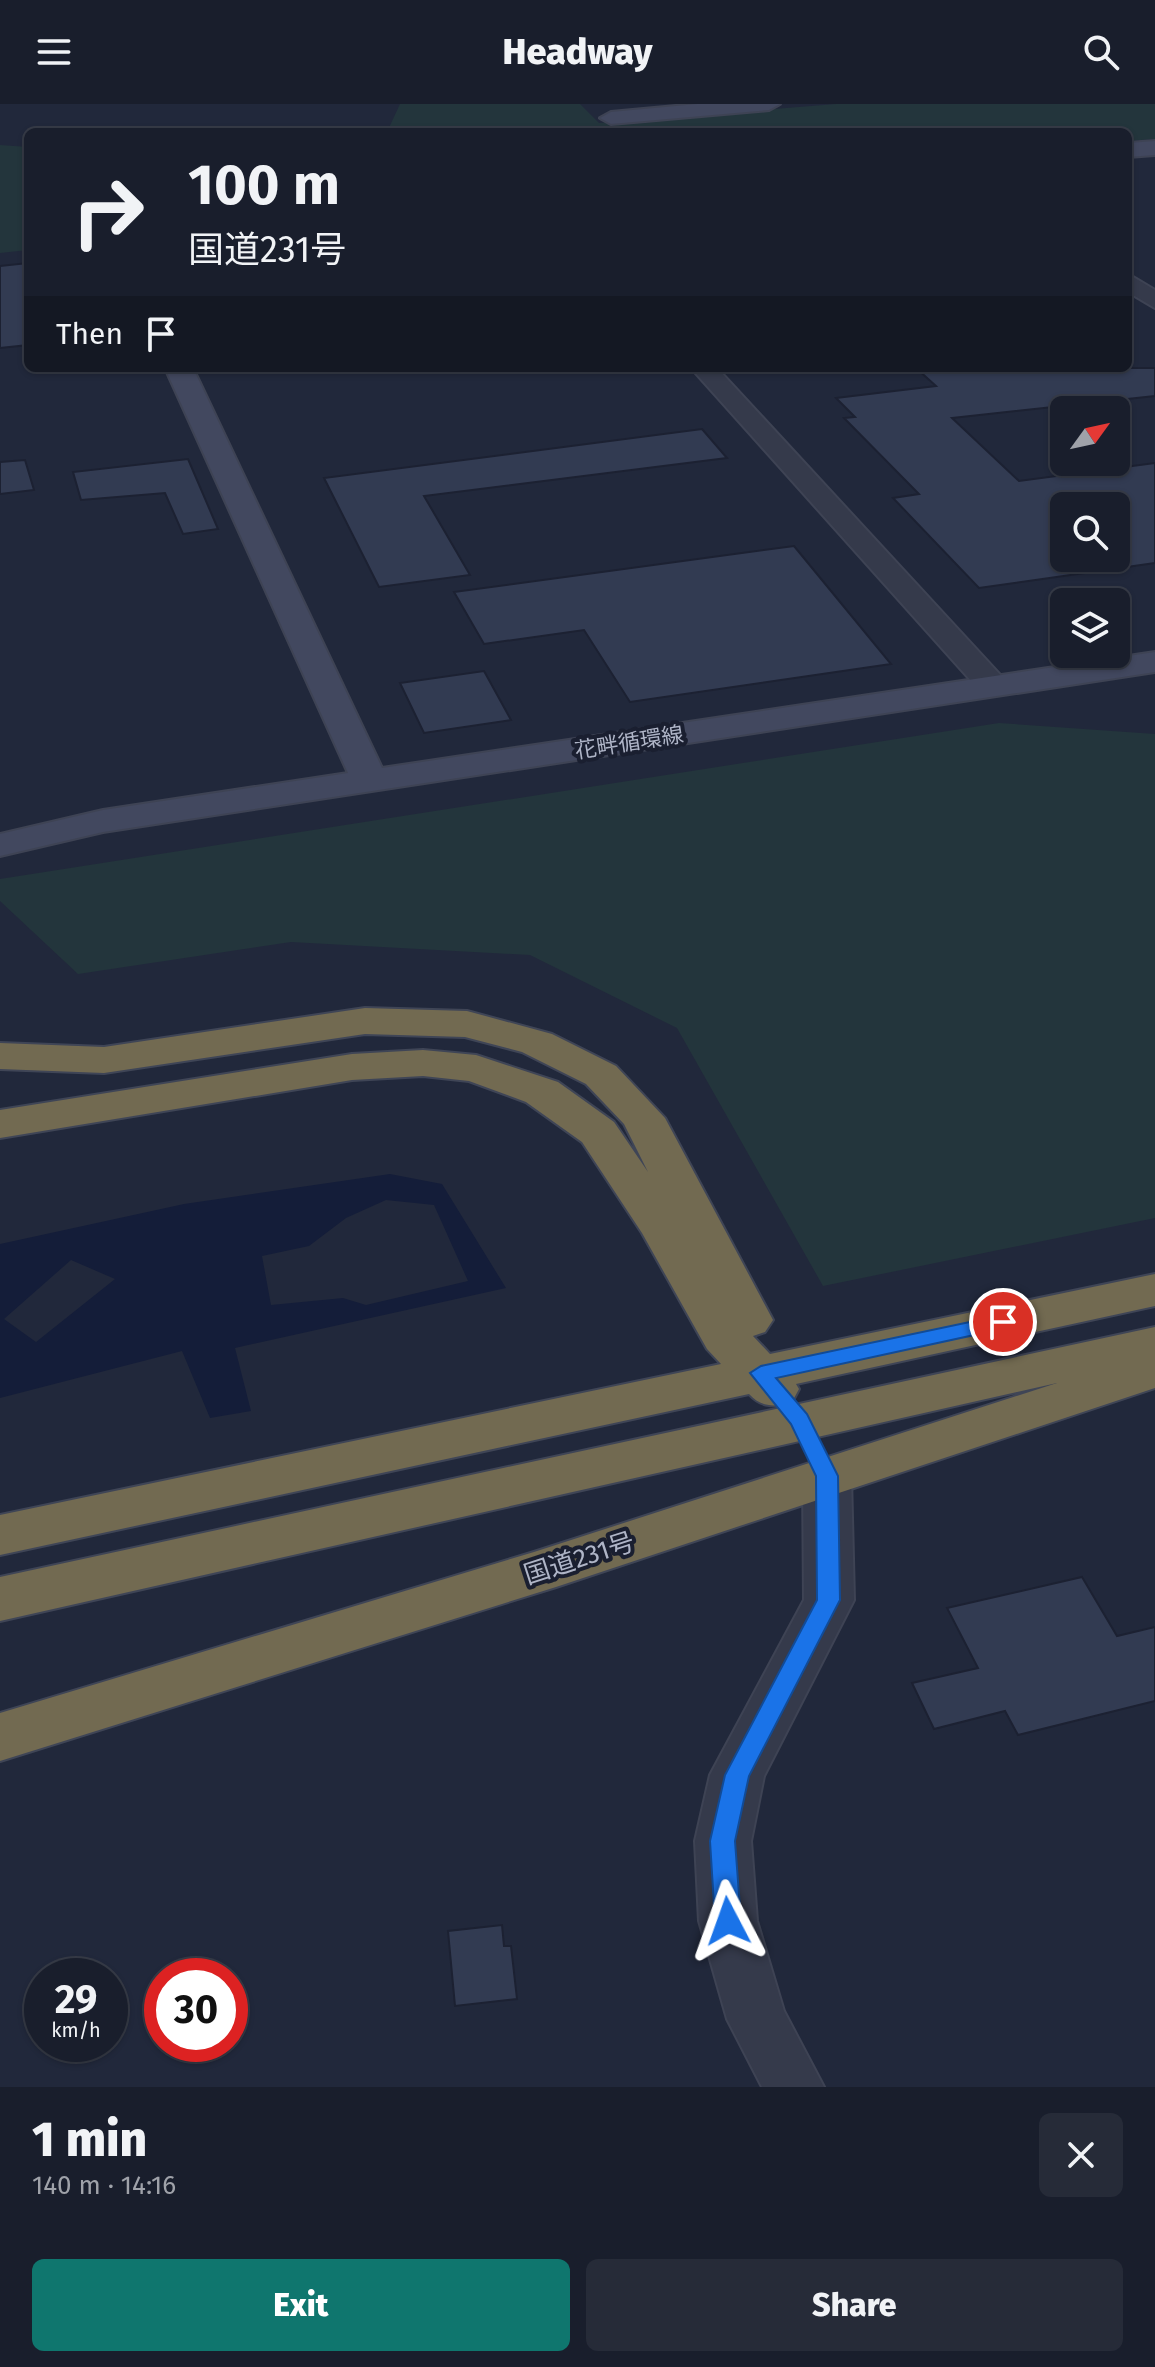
<!DOCTYPE html>
<html lang="en">
<head>
<meta charset="utf-8">
<style>
	:root { --surface:#191e2c; --page:#262b38; --text:#f1f3f6; --muted:#9fa2a9; --line:#373c48; --accent:#0f766e }
	body { margin:0; font-family:"Fira Sans","Noto Sans JP",sans-serif; background:var(--page); color:var(--text); height:100vh; display:flex; flex-direction:column; font-size:30px; white-space:nowrap }
	* { box-sizing:border-box; margin:0 }
	p { font-size:26px; color:var(--muted) }
	.icon { flex:none; width:44px; height:44px; fill:none; stroke:currentColor; stroke-width:2; stroke-linecap:round; stroke-linejoin:round }
	.map { position:relative; height:1983px; overflow:hidden }
	.side { display:flex; flex-direction:column; background:var(--surface); flex:1 }
	.side>* { flex:none }
	.guide { position:absolute; left:24px; top:24px; width:1108px; height:244px; border-radius:12px; box-shadow:0 2px 6px #0004,0 0 0 2px var(--line); background:#191e2c; color:var(--text); overflow:hidden }
	.needle { width:52px; rotate:57deg }
	.tools { position:absolute; left:1050px; top:292px; display:grid; gap:16px }
	.tools a { display:grid; place-items:center; width:80px; height:80px; border-radius:12px; background:var(--surface); box-shadow:0 2px 6px #0004,0 0 0 2px var(--line); font-size:40px }
	.speed { position:absolute; left:24px; top:1854px; display:flex; gap:16px; font-size:40px; font-weight:700; text-align:center }
	.speed>* { display:grid; place-content:center; width:104px; height:104px; border-radius:50%; background:var(--surface); box-shadow:0 2px 6px #0004,0 0 0 2px var(--line); line-height:1 }
	.speed small { font-size:20px; font-weight:400 }
	.speed .limit { border:12px solid #d22; background:#fff; color:#111 }
	.pin { position:absolute; display:grid; place-items:center; width:68px; height:68px; color:#fff; margin:-34px; border:4px solid #fff; border-radius:50%; box-shadow:0 2px 8px #0007 }
	.me { position:absolute; width:88px; margin:-44px; rotate:356deg; stroke-linejoin:round; filter:drop-shadow(0 0 6px #0008) }
	.turn { display:flex; align-items:center; gap:28px; height:168px; padding:0 32px; font-size:36px }
	.turn .icon { width:104px; height:104px; stroke-width:2.5 }
	.turn b { display:block; font-size:56px; line-height:68px }
	.then { display:flex; align-items:center; height:76px; padding:0 32px; background:#0003; gap:16px; font-size:30px }
	.round { display:grid; place-items:center; flex:none; width:84px; height:84px; border-radius:12px; background:var(--page) }
	.head { display:flex; align-items:center; justify-content:space-between; height:136px; padding:0 32px }
	h1 { font-size:48px; font-weight:800; line-height:60px }
	.action { display:flex; gap:16px; margin-top:auto; padding:16px 32px }
	.action a { flex:1; height:92px; border-radius:12px; background:var(--accent); color:#fff; font-size:32px; font-weight:800; line-height:92px; text-align:center }
	.action a+a { background:var(--page); color:var(--text) }
	header { display:flex; justify-content:space-between; align-items:center; height:104px; padding:0 32px; background:var(--surface); font-size:36px; font-weight:800 }
	.map>svg:first-child { display:block }
	.green { fill:#23353c }
	.water { fill:#141d39; fill-rule:evenodd }
	.building { fill:#323b52; stroke:#1c2132; stroke-width:2; fill-rule:evenodd }
	.lines { fill:none; stroke-linecap:round; stroke-linejoin:round }
	.street-casing { stroke:#3e4354; stroke-width:4 }
	.secondary-casing { stroke:#3e4354; stroke-width:4 }
	.highway-casing { stroke:#3f4556; stroke-width:4 }
	.street { fill:#353a4b; fill-rule:evenodd }
	.secondary { fill:#42485f; fill-rule:evenodd }
	.highway { fill:#726a51; fill-rule:evenodd }
	.route { fill:#1a73e8; stroke:#114b97; stroke-width:2 }
	.labels { text-anchor:middle; stroke-width:8; stroke-linejoin:round; paint-order:stroke }
	.street-label { font-size:22px; fill:#afb5c7; stroke:#1a1f30 }
	.near-street-label { font-size:26px; fill:#afb5c7; stroke:#1a1f30 }
</style>
</head>
<body>
<header><svg class="icon" aria-label="menu" viewBox="0 0 24 24"><path d="M4 6h16M4 12h16M4 18h16"/></svg>Headway<svg class="icon" aria-label="search" viewBox="0 0 24 24"><circle cx="10" cy="10" r="6"/><path d="M15 15l6 6"/></svg></header>
<div class="map">
<svg width="1155" height="1983" viewBox="0 0 1155 1983">
	<rect width="100%" height="100%" fill="#21283b"/>
	<g class="green">
		<polygon points="400,0 580,0 599,19 836,0 1155,0 1155,35 1128,37 1128,28 387,28"/>
		<polygon points="0,41 28,43 28,146 0,149"/>
		<polygon points="999,619 1155,630 1155,1114 823,1182 677,924 530,851 291,838 78,870 0,797 0,775"/>
	</g>
	<path class="water" d="M390 1070 442 1080 506 1184 235 1244 251 1307 210 1314 182 1247 0 1294V1140L184 1100ZM386 1096 434 1101 468 1177 366 1201 343 1194 271 1201 262 1152 309 1142 346 1114ZM71 1156 115 1175 36 1238 4 1215Z"/>
	<g class="building">
		<polygon points="28,159 28,241 0,244 0,162"/>
		<path d="M916 264H1155V292L952 314 1019 377 1155 359V459L979 484 893 394 919 390 844 314 855 313 836 294 936 282ZM1064 402H1116V454H1064Z"/>
		<polygon points="702,325 727,354 424,392 470,471 379,483 324,374"/>
		<polygon points="188,355 218,425 183,430 165,389 81,396 73,368"/>
		<polygon points="25,356 34,386 0,390 0,358"/>
		<polygon points="794,442 891,560 630,598 584,526 484,540 454,488"/>
		<polygon points="484,567 511,616 424,629 400,579"/>
		<polygon points="1082,1473 1117,1532 1155,1523 1155,1597 1018,1631 1005,1607 934,1625 912,1579 978,1564 947,1504"/>
		<polygon points="502,1821 504,1842 511,1842 517,1895 455,1902 448,1827"/>
	</g>
	<g class="lines">
		<g class="street-casing">
			<g id="street">
				<polygon points="1128,170 1155,186 1155,204 1128,188"/>
				<polygon points="691,264 717,264 1004,575 1009,582 1004,589 982,589"/>
				<polygon points="827,1354 844,1359 851,1372 854,1496 764,1672 751,1737 757,1817 784,1907 824,1983 762,1983 727,1915 699,1817 695,1737 710,1671 804,1496 803,1372 810,1359"/>
			</g>
		</g>
		<g class="secondary-casing">
			<g id="secondary">
				<polygon points="697,0 780,0 769,6 611,20 600,14 611,8"/>
				<polygon points="1155,37 1155,51 1128,53 1128,39"/>
				<polygon points="165,264 193,264 382,664 1155,548 1155,568 103,728 0,752 0,730 103,706 348,669"/>
			</g>
		</g>
		<g class="highway-casing">
			<g id="highway">
				<path d="M365 904 467 907 552 930 616 962 665 1014 773 1216 765 1228 753 1232 770 1250 1155 1170V1202L796 1280 799 1285 792 1298C775 1303 762 1304 749 1290L0 1451V1411L721 1260 707 1245 642 1129 582 1038 526 998 469 977 423 972 352 976 0 1034V1006L352 950 423 946 476 951 558 978 614 1018 648 1068 624 1020 586 980 522 948 465 933 365 930 104 969 0 965V939L104 943Z"/>
				<polygon points="1155,1223 1155,1284 556,1483 0,1657 0,1609 534,1448 1057,1279 0,1517 0,1473"/>
			</g>
		</g>
		<use href="#street" class="street"/>
		<use href="#secondary" class="secondary"/>
		<use href="#highway" class="highway"/>
	</g>
	<polygon class="route" points="1003,1211 1011,1213 1014,1218 1011,1223 776,1274 807,1310 838,1372 840,1496 749,1672 735,1737 741,1817 737,1825 728,1828 719,1825 715,1817 710,1737 725,1671 817,1496 816,1372 791,1320 750,1269 761,1262"/>
	<g class="labels">
		<g class="street-label">
			<text transform="translate(629 638) rotate(-9)" y="8">花畔循環線</text>
		</g>
		<g class="near-street-label">
			<text transform="translate(579 1454) rotate(-18)" y="9">国道231号</text>
		</g>
	</g>
</svg>
<div class="tools">
<a><svg class="needle" viewBox="-14 -14 28 28"><path d="M0-13l5 13h-10z" fill="#e53935"/><path d="M0 13l5-13h-10z" fill="#9fa2a9"/></svg></a>
<a><svg class="icon" aria-label="search" viewBox="0 0 24 24"><circle cx="10" cy="10" r="6"/><path d="M15 15l6 6"/></svg></a>
<a><svg class="icon" aria-label="layers" viewBox="0 0 24 24"><path d="M12 4l9 5-9 5-9-5zM3 14l9 5 9-5"/></svg></a>
</div>
<div class="speed"><div>29<small>km/h</small></div><div class="limit">30</div></div>
<div class="pin" style="left:1003px;top:1218px;background:#d93025"><svg class="icon" aria-label="arrive" viewBox="0 0 24 24"><path d="M6 21V4h12l-3 4 3 4H6"/></svg></div>
<svg class="me" style="left:728px;top:1817px" viewBox="-20 -20 40 40"><path d="M0-17L14 15 0 8-14 15z" fill="#1a73e8" stroke="#fff" stroke-width="4"/></svg>
<div class="guide">
<div class="turn"><svg class="icon" aria-label="right" viewBox="0 0 24 24"><path d="M7 20v-9h11M14 6l5 5-5 5"/></svg><div><b>100 m</b>国道231号</div></div>
<div class="then">Then<svg class="icon" aria-label="arrive" viewBox="0 0 24 24"><path d="M6 21V4h12l-3 4 3 4H6"/></svg></div>
</div>
</div>
<section class="side">
<div class="head"><div><h1>1 min</h1><p>140 m · 14:16</p></div><a class="round"><svg class="icon" aria-label="close" viewBox="0 0 24 24"><path d="M6 6l12 12M18 6L6 18"/></svg></a></div>
<div class="action"><a>Exit</a><a>Share</a></div>
</section>
</body>
</html>
